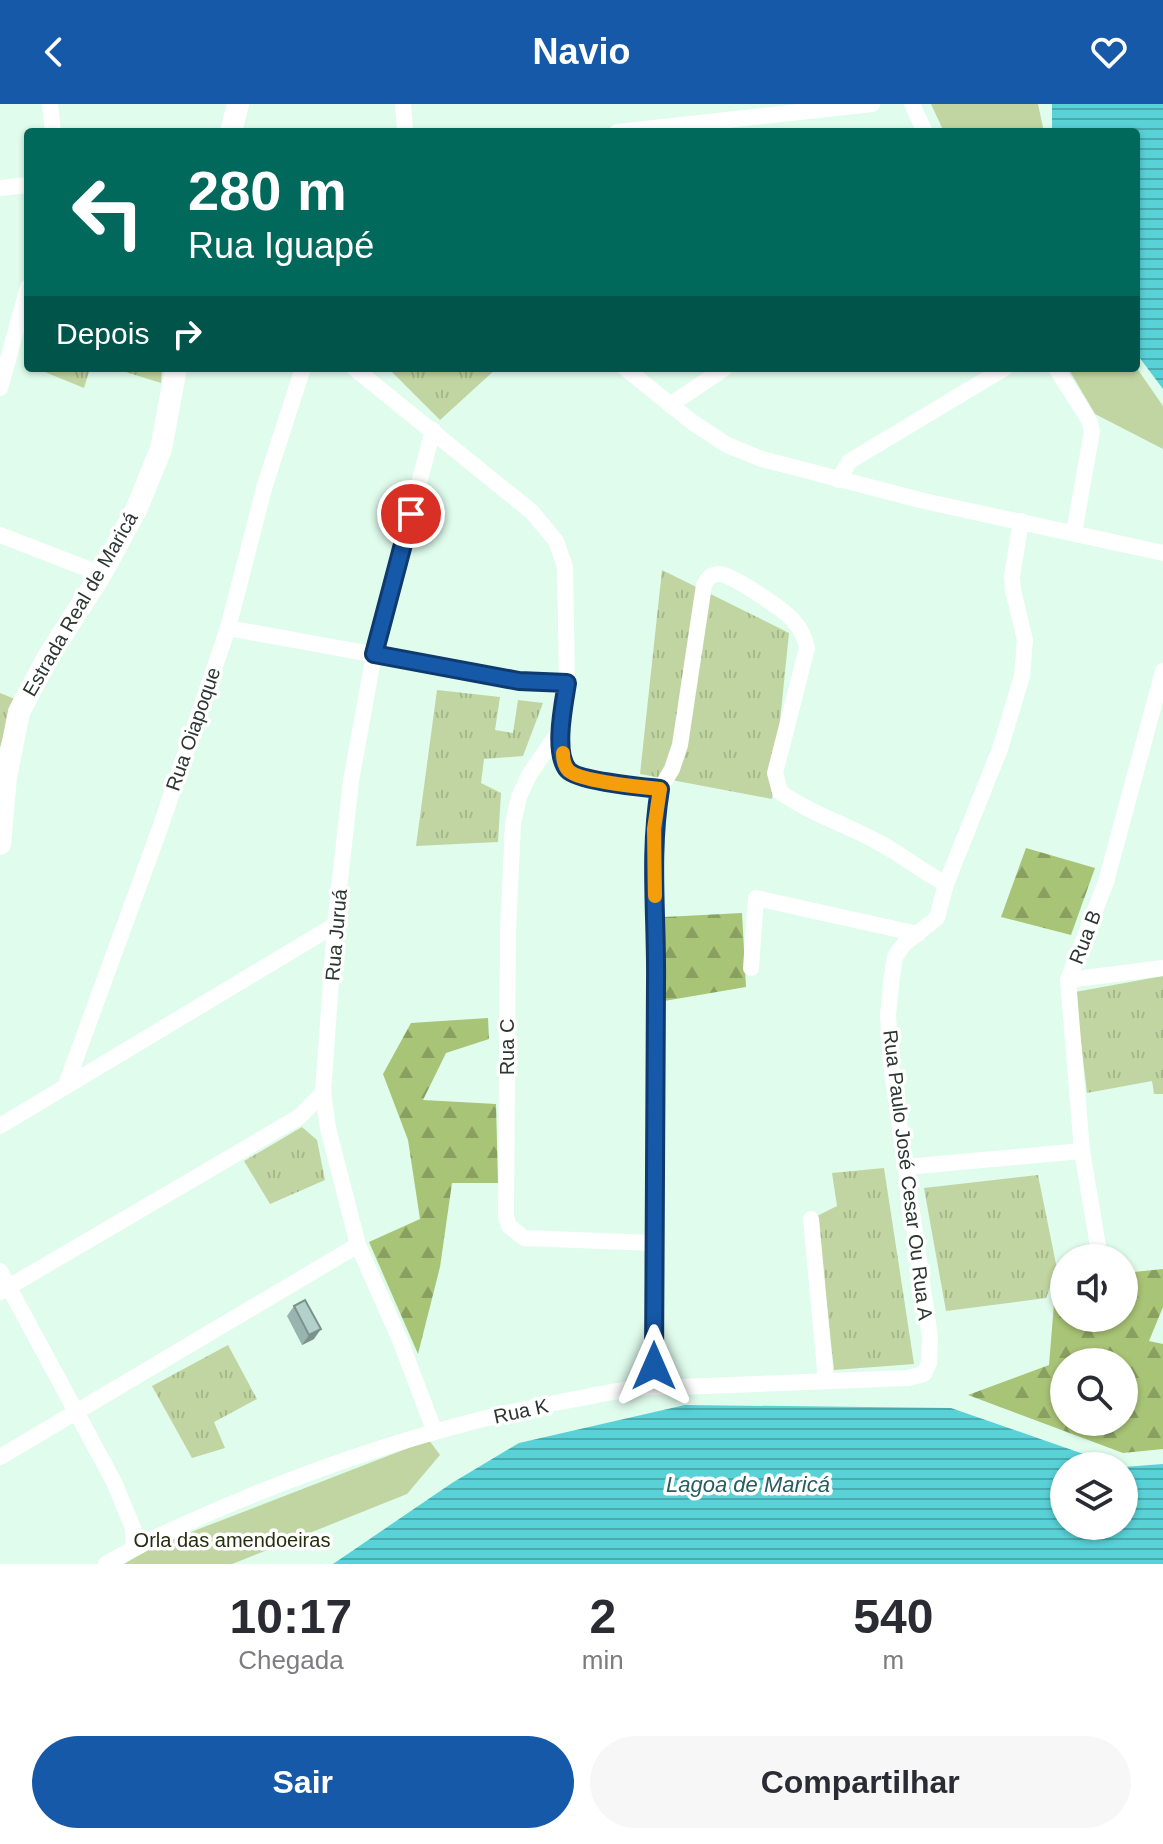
<!DOCTYPE html>
<html lang="pt">
<head>
<meta charset="utf-8">
<style>
	:root { --surface:#fff; --page:#f7f7f7; --text:#2b2b33; --muted:#7c7c81; --accent:#1659a9 }
	body { margin:0; font-family:Arial,sans-serif; background:var(--page); color:var(--text); height:100vh; display:flex; flex-direction:column; font-size:30px; white-space:nowrap }
	* { box-sizing:border-box; margin:0 }
	p { font-size:26px; color:var(--muted) }
	.icon { flex:none; width:44px; height:44px; fill:none; stroke:currentColor; stroke-width:2; stroke-linecap:round; stroke-linejoin:round }
	.map { position:relative; height:1460px; overflow:hidden }
	.panel { display:flex; flex-direction:column; background:var(--surface); flex:1 }
	.panel>* { flex:none }
	.guide { position:absolute; left:24px; top:24px; width:1116px; height:244px; border-radius:8px; box-shadow:0 2px 6px #0004; background:#00695c; color:#fff; overflow:hidden }
	.controls { position:absolute; left:1050px; top:1140px; display:grid; gap:16px }
	.controls a { display:grid; place-items:center; width:88px; height:88px; border-radius:50%; background:var(--surface); box-shadow:0 2px 6px #0004; font-size:40px }
	.pin { position:absolute; display:grid; place-items:center; width:68px; height:68px; color:#fff; margin:-34px; border:4px solid #fff; border-radius:50%; box-shadow:0 2px 8px #0007 }
	.me { position:absolute; width:88px; margin:-44px; rotate:0deg; stroke-linejoin:round; filter:drop-shadow(0 0 6px #0008) }
	.turn { display:flex; align-items:center; gap:28px; height:168px; padding:0 32px; font-size:36px }
	.turn .icon { width:104px; height:104px; stroke-width:2.5 }
	.turn b { display:block; font-size:56px; line-height:68px }
	.then { display:flex; align-items:center; height:76px; padding:0 32px; background:#0003; gap:16px; font-size:30px }
	.eta { display:flex; justify-content:space-evenly; align-items:center; height:136px; text-align:center }
	.eta b { font-size:48px; font-weight:800; line-height:56px }
	.cta { display:flex; gap:16px; margin-top:auto; padding:16px 32px }
	.cta a { flex:1; height:92px; border-radius:48px; background:var(--accent); color:#fff; font-size:32px; font-weight:800; line-height:92px; text-align:center }
	.cta a+a { background:var(--page); color:var(--text) }
	header { display:flex; justify-content:space-between; align-items:center; height:104px; padding:0 32px; background:var(--accent); color:#fff; font-size:36px; font-weight:800 }
	.map>svg:first-child { display:block }
	.grass { fill:url(#grass-tufts) }
	.forest { fill:url(#forest-firs); fill-rule:evenodd }
	.green { fill:#c1d5a2 }
	.water { fill:url(#water-rules) }
	.lines { fill:none; stroke-linecap:round; stroke-linejoin:round }
	.minor { stroke:#fff; stroke-width:16 }
	.secondary { stroke:#fff; stroke-width:22 }
	.wall { fill:#98b4ae }
	.shaded-wall { fill:#7c928d }
	.building { fill:#b1d1ca; stroke:#7c928d; stroke-width:2 }
	.route-casing { stroke:#0e3a6e; stroke-width:20 }
	.route { stroke:#1659a9; stroke-width:14 }
	.slow { stroke:#f59e0b; stroke-width:14 }
	.labels { text-anchor:middle; stroke-width:7; stroke-linejoin:round; paint-order:stroke }
	.street-label { font-size:20px; fill:#2c3731; stroke:#fff }
	.park-label { font-size:20px; fill:#25300f; stroke:#fff }
	.water-label { font-size:22px; font-style:italic; fill:#295c5f; stroke:#fff }
</style>
</head>
<body>
<header><svg class="icon" aria-label="back" viewBox="0 0 24 24"><path d="M15 5l-7 7 7 7"/></svg>Navio<svg class="icon" aria-label="heart" viewBox="0 0 24 24"><path d="M12 20l-8-8c-3-5 5-10 8-4 3-6 11-1 8 4z"/></svg></header>
<div class="map">
<svg width="1163" height="1460" viewBox="0 0 1163 1460">
	<defs>
		<pattern id="grass-tufts" width="24" height="20" patternUnits="userSpaceOnUse" patternTransform="scale(2)"><rect width="24" height="20" fill="#c1d5a2"/><path d="M3 7l-1-3M5 7V3M7 7l1-3M15 17l-1-3M17 17v-4M19 17l1-3" fill="none" stroke="#a6b78c"/></pattern>
		<pattern id="forest-firs" width="22" height="20" patternUnits="userSpaceOnUse" patternTransform="scale(2)"><rect width="22" height="20" fill="#a8c476"/><path d="M5 1l3.5 6h-7zM16 11l3.5 6h-7z" fill="#89a061"/></pattern>
		<pattern id="water-rules" width="6" height="5" patternUnits="userSpaceOnUse" patternTransform="scale(2)"><rect width="6" height="5" fill="#58d1d7"/><path d="M0 2.5h6" fill="none" stroke="#49aaaf"/></pattern>
	</defs>
	<rect width="100%" height="100%" fill="#e0fced"/>
	<g class="grass">
		<polygon points="35,264 90,264 84,284"/>
		<polygon points="113,264 162,264 161,279"/>
		<polygon points="388,264 497,264 440,316"/>
		<polygon points="662,466 789,529 772,695 640,670"/>
		<polygon points="437,586 500,593 495,626 513,629 518,596 543,599 523,652 484,655 481,679 501,689 498,738 416,742"/>
		<polygon points="0,589 17,596 0,643"/>
		<polygon points="1163,872 1163,990 1154,990 1152,977 1087,989 1075,888"/>
		<polygon points="302,1023 317,1036 325,1076 270,1100 244,1057"/>
		<polygon points="884,1064 914,1260 834,1266 817,1112 837,1102 832,1069"/>
		<polygon points="1038,1071 1057,1165 1046,1194 946,1207 924,1084"/>
		<polygon points="228,1241 257,1295 214,1318 225,1344 192,1354 152,1282"/>
	</g>
	<g class="forest">
		<polygon points="1026,744 1095,764 1071,831 1001,813"/>
		<polygon points="742,809 746,883 664,897 664,813"/>
		<polygon points="488,914 489,935 446,949 423,996 496,1000 498,1079 452,1079 440,1163 418,1250 369,1138 420,1115 408,1036 383,970 411,919"/>
		<path d="M1163 1165V1203L1149 1237 1163 1240V1345L1123 1349 968 1291 1049 1261 1056 1175 1064 1174V1214H1124V1169ZM1064 1258H1124V1318H1064Z"/>
	</g>
	<g class="green">
		<polygon points="931,0 1038,0 1044,28 944,28"/>
		<polygon points="1136,263 1163,302 1163,345 1095,310 1068,264"/>
		<polygon points="429,1336 440,1351 407,1390 232,1460 124,1460 155,1442"/>
	</g>
	<g class="water">
		<polygon points="1052,0 1163,0 1163,285 1136,249 1136,28 1052,28"/>
		<polygon points="685,1301 951,1304 1118,1362 1064,1362 1064,1422 1124,1422 1124,1363 1163,1360 1163,1460 333,1460 452,1379 519,1339"/>
	</g>
	<g class="lines">
		<g class="minor">
			<polyline points="50,0 53,28"/>
			<polyline points="403,0 405,28"/>
			<polyline points="912,0 925,28"/>
			<polyline points="617,28 872,0"/>
			<polyline points="0,84 28,81"/>
			<path d="M354 264 532 408 556 437 565 463 567 579 560 626 567 665C588 680 634 682 660 685"/>
			<polyline points="625,264 692,318 727,341 762,355 924,397 1163,449"/>
			<polyline points="1056,264 1089,316 1092,327 1074,429"/>
			<polyline points="0,284 28,183"/>
			<polyline points="670,301 725,264"/>
			<polyline points="433,326 374,550 351,677 335,821 323,989 328,1024 358,1141 400,1236 434,1326"/>
			<polyline points="838,376 850,357 1005,264"/>
			<polyline points="0,431 101,470"/>
			<polyline points="228,524 519,577 567,579"/>
			<polyline points="560,626 529,671 519,693 513,720 508,828 506,1112 509,1122 524,1134 654,1139"/>
			<polyline points="751,864 756,794 918,830"/>
			<polyline points="1068,876 1163,864"/>
			<polyline points="66,981 160,724 228,524 265,381 303,264"/>
			<polyline points="0,1022 335,821"/>
			<polyline points="906,1063 1082,1047"/>
			<polyline points="811,1115 826,1276"/>
			<polyline points="1100,1154 1082,1047 1068,876 1106,778 1163,567"/>
			<polyline points="0,1167 114,1378 133,1424 134,1443"/>
			<polyline points="0,1188 299,1013 323,989"/>
			<path d="M656 1281V836L654 725 660 685 672 665 680 641 704 481C707 475 710 471 718 470 729 468 784 506 793 516 801 525 805 533 807 544L775 669 780 688C810 709 844 720 876 737 900 749 921 767 946 780"/>
			<polyline points="0,1353 358,1141"/>
			<path d="M106 1460C149 1435 193 1416 238 1397 344 1353 453 1318 565 1297 603 1290 642 1280 680 1283L908 1274 924 1270 929 1259 930 1234 891 960 888 911 892 872 895 853 904 840 937 814 946 780 1000 645 1022 572 1025 536 1013 486 1012 472 1021 417"/>
		</g>
		<g class="secondary">
			<polyline points="231,28 238,0"/>
			<polyline points="0,740 6,673 19,608 48,553 101,470 136,406 161,345 176,264"/>
		</g>
	</g>
	<polygon class="wall" points="294,1202 314,1235 302,1241 287,1212"/>
	<polygon class="shaded-wall" points="321,1225 314,1235 302,1241 309,1231"/>
	<polygon class="building" points="305,1196 321,1225 309,1231 294,1202"/>
	<g class="lines">
		<g class="route-casing">
			<path id="route" d="M411 410 374 550 519 577 567 579C564 599 553 649 568 666 578 677 643 683 660 685 649 751 657 814 656 879 655 1007 654 1135 654 1262"/>
		</g>
		<use href="#route" class="route"/>
		<path class="slow" d="M563 649C563 656 564 662 569 667 582 678 642 683 660 685L654 725 655 792"/>
	</g>
	<g class="labels">
		<g class="street-label">
			<text transform="translate(80 500) rotate(-60)" y="7">Estrada Real de Maricá</text>
			<text transform="translate(193 625) rotate(-71)" y="7">Rua Oiapoque</text>
			<text transform="translate(336 831) rotate(-85)" y="7">Rua Juruá</text>
			<text transform="translate(1085 833) rotate(-69)" y="7">Rua B</text>
			<text transform="translate(507 943) rotate(-90)" y="7">Rua C</text>
			<text transform="translate(908 1071) rotate(83)" y="7">Rua Paulo José Cesar Ou Rua A</text>
			<text transform="translate(521 1307) rotate(-12)" y="7">Rua K</text>
		</g>
		<g class="park-label">
			<text x="232" y="1443">Orla das amendoeiras</text>
		</g>
		<g class="water-label">
			<text x="748" y="1388">Lagoa de Maricá</text>
		</g>
	</g>
</svg>
<div class="controls">
<a><svg class="icon" aria-label="sound" viewBox="0 0 24 24"><path d="M4 9h4l5-4v14l-5-4H4zM17 9q2 3 0 6"/></svg></a>
<a><svg class="icon" aria-label="search" viewBox="0 0 24 24"><circle cx="10" cy="10" r="6"/><path d="M15 15l6 6"/></svg></a>
<a><svg class="icon" aria-label="layers" viewBox="0 0 24 24"><path d="M12 4l9 5-9 5-9-5zM3 14l9 5 9-5"/></svg></a>
</div>
<div class="pin" style="left:411px;top:410px;background:#d93025"><svg class="icon" aria-label="arrive" viewBox="0 0 24 24"><path d="M6 21V4h12l-3 4 3 4H6"/></svg></div>
<svg class="me" style="left:654px;top:1262px" viewBox="-20 -20 40 40"><path d="M0-17L14 15 0 8-14 15z" fill="#1659a9" stroke="#fff" stroke-width="4"/></svg>
<div class="guide">
<div class="turn"><svg class="icon" aria-label="left" viewBox="0 0 24 24"><path d="M17 20v-9H6M10 6l-5 5 5 5"/></svg><div><b>280 m</b>Rua Iguapé</div></div>
<div class="then">Depois<svg class="icon" aria-label="right" viewBox="0 0 24 24"><path d="M7 20v-9h11M14 6l5 5-5 5"/></svg></div>
</div>
</div>
<section class="panel">
<div class="eta">
<div><b>10:17</b><p>Chegada</p></div>
<div><b>2</b><p>min</p></div>
<div><b>540</b><p>m</p></div>
</div>
<div class="cta"><a>Sair</a><a>Compartilhar</a></div>
</section>
</body>
</html>
